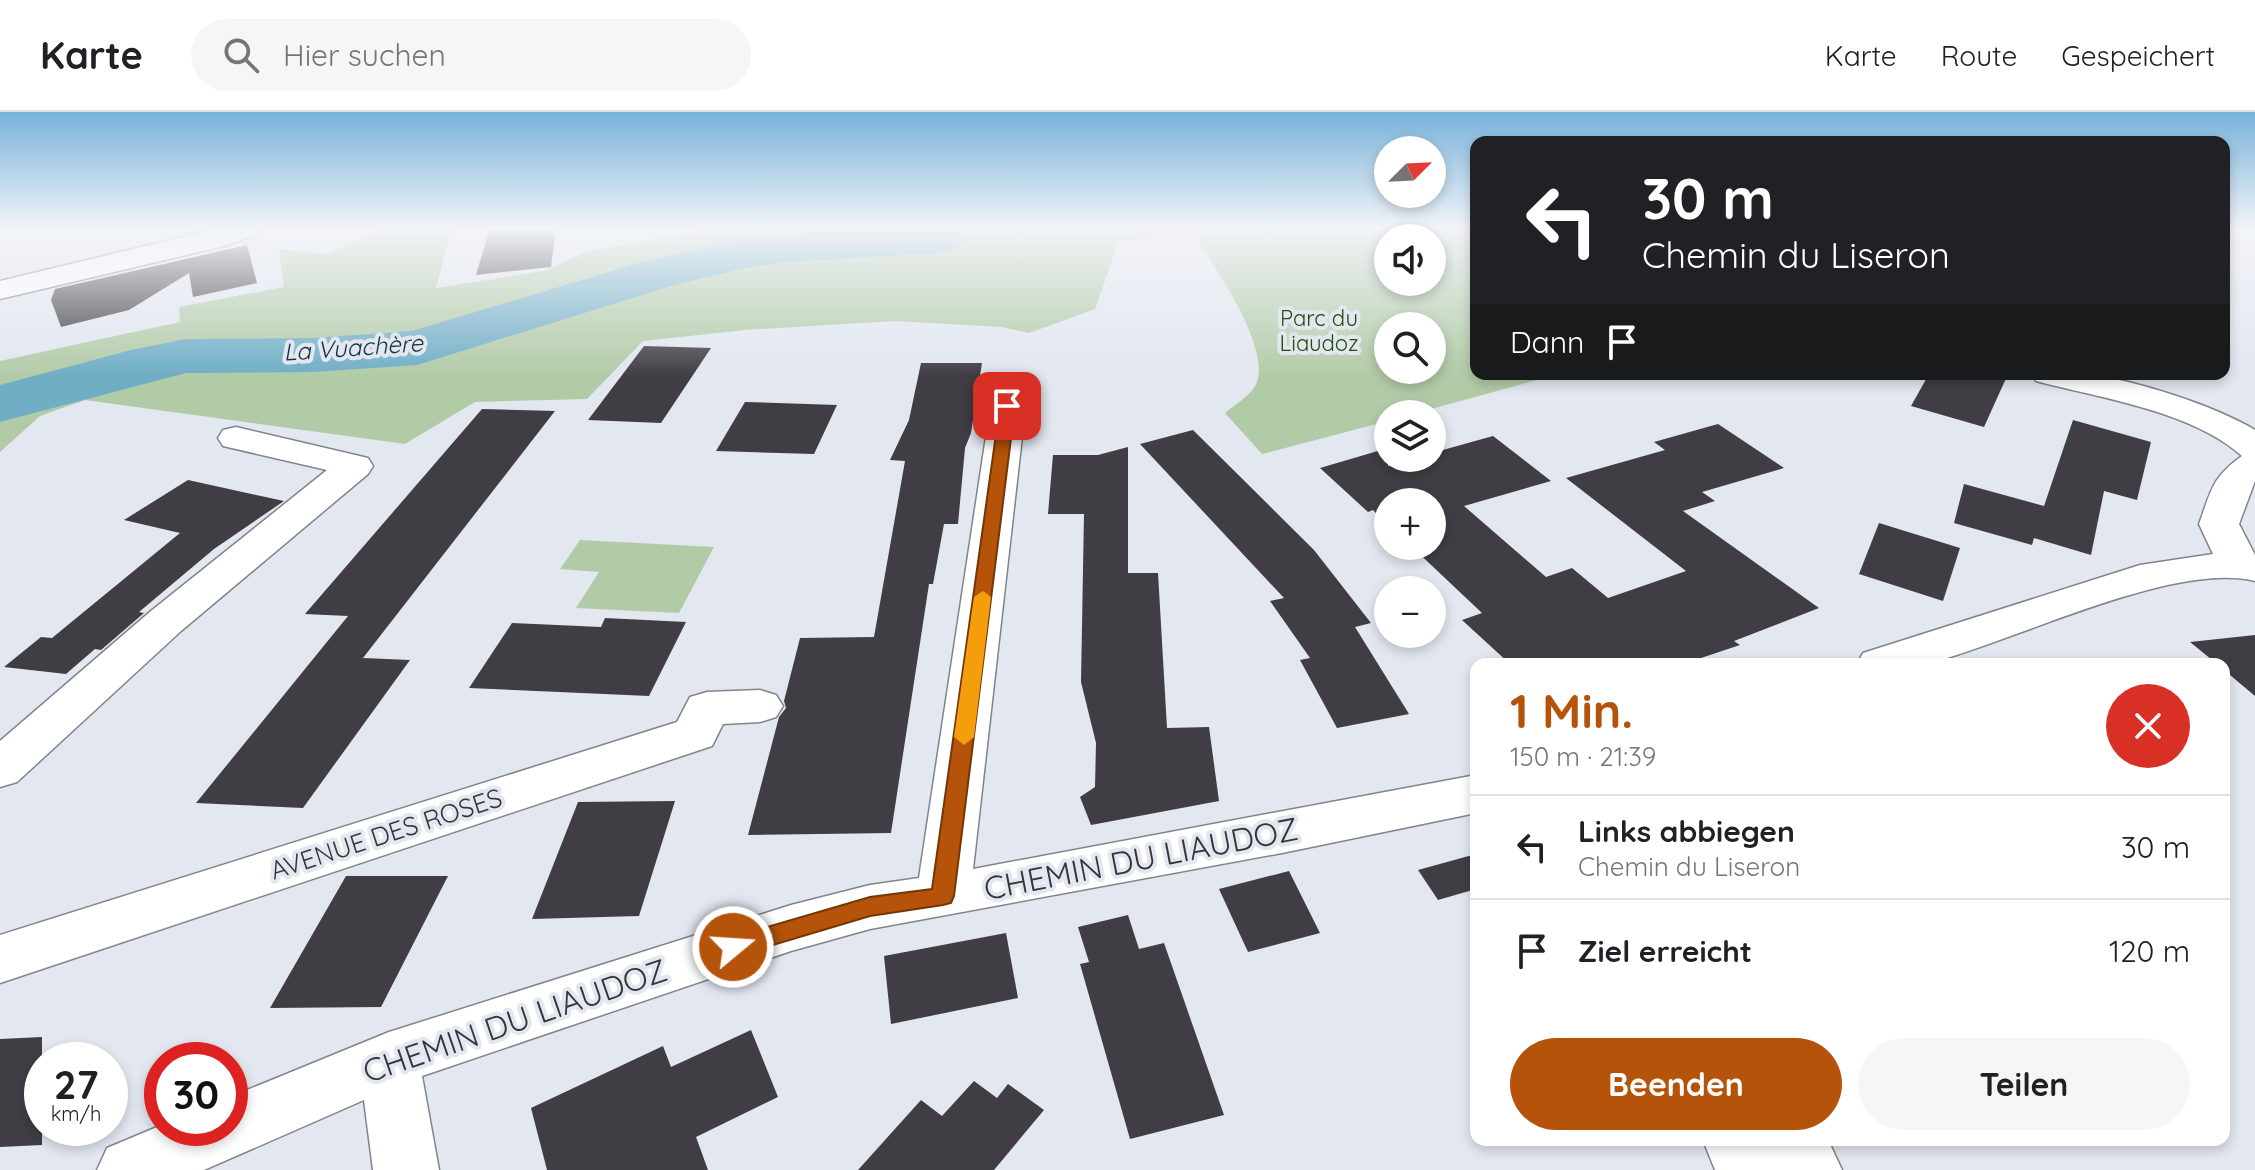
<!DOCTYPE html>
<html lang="de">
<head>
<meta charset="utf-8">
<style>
	:root { --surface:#fff; --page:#f6f6f6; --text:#202124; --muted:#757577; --line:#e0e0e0; --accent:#b45309 }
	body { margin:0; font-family:Quicksand,sans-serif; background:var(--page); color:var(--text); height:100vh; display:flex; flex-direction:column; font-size:30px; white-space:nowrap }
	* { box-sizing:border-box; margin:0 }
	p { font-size:26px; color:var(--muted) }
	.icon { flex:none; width:44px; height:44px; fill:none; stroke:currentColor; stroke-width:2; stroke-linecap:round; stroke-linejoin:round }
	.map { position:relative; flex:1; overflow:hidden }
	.details { position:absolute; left:1470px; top:546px; width:760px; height:488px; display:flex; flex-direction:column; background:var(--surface); border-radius:16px; box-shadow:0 4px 12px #0003 }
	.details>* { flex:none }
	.hud { position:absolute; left:1470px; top:24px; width:760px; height:244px; border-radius:16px; box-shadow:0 4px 12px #0003; background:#202124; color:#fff; overflow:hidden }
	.needle { width:52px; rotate:66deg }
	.controls { position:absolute; left:1374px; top:24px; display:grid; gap:16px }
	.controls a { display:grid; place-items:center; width:72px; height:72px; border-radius:50%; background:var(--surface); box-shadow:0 4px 12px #0003; font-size:40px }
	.speed { position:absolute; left:24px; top:930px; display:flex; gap:16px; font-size:40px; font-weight:700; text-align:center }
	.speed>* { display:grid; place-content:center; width:104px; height:104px; border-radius:50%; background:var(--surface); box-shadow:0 4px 12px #0003; line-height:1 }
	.speed small { font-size:20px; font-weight:400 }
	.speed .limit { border:12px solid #d22; background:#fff; color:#111 }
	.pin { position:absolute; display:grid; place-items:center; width:68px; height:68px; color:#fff; margin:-34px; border-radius:16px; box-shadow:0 4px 12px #0006 }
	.me { position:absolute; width:88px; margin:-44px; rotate:72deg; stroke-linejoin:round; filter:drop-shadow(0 0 6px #0008) }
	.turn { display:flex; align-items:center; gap:28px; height:168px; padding:0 40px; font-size:36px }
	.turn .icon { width:104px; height:104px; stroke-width:2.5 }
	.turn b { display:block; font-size:56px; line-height:68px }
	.then { display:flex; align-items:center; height:76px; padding:0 40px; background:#0003; gap:16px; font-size:30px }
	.round { display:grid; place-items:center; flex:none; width:84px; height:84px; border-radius:42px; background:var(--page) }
	.headline { display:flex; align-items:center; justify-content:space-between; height:136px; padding:0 40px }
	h1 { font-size:48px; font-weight:700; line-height:60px; color:var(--accent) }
	.primary-button { display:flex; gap:16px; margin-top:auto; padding:16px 40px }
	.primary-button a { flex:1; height:92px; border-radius:48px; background:var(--accent); color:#fff; font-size:32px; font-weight:700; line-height:92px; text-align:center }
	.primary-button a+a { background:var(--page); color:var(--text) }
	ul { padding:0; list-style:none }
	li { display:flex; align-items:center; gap:24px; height:104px; padding:0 40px; border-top:2px solid var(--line) }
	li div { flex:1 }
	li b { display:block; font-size:30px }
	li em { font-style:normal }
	header { display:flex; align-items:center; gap:48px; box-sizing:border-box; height:112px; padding:0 40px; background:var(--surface); border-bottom:2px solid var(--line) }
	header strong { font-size:38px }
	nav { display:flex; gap:44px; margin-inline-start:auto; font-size:28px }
	.search { width:560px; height:72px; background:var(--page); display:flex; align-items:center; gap:20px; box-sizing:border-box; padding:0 28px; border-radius:44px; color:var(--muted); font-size:30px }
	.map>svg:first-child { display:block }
	.green { fill:#b2cba7; fill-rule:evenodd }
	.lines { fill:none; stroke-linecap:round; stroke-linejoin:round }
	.river { fill:#70aec6; fill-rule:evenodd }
	.building { fill:#403d44 }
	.minor-casing { stroke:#80848d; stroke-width:3 }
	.minor { fill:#fff; fill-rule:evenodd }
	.route { fill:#b45309; stroke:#753606; stroke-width:2 }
	.slow { fill:#f59e0b }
	.labels { text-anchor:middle; stroke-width:8; stroke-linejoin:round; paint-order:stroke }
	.far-park-label { font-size:22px; fill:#254d0a; stroke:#e2e7f0 }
	.far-water-label { font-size:24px; font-style:italic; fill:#163540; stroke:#e2e7f0 }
	.street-label { font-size:26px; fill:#35363a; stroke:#e2e7f0 }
	.near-street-label { font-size:32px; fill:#35363a; stroke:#e2e7f0 }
</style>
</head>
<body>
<header>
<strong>Karte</strong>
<div class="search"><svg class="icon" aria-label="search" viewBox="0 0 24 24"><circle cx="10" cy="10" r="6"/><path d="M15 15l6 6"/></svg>Hier suchen</div>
<nav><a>Karte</a><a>Route</a><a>Gespeichert</a></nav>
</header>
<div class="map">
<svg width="2255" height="1058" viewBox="0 0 2255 1058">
	<rect width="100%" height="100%" fill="#e2e7f0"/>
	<g class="green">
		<path d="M388 116H452L436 176 543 159 589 139 722 116H1467L1476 121V262H1559L1413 302H1388V309L1262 342 1225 301C1234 293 1248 285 1254 276 1277 243 1213 152 1194 123L1119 129 1095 197 1029 221 1001 215 895 209 745 218 643 229 587 287 475 290 405 332 85 288 40 304 0 340V249L180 210 179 195 284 175 279 137 327 142ZM1388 126H1432V170H1388ZM1388 214H1432V258H1388Z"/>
		<polygon points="580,428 714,435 679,501 576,496 599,460 560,457"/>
	</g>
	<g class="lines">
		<polygon class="river" points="851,116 958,116 965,126 957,136 940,141 788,150 744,156 671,174 417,253 313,260 186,261 0,310 0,273 131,238 186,227 313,226 412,219 635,152 744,126"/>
	</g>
	<g class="building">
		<polygon points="512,116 556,116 551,155 476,163 489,119"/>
		<polygon points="247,133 257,171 193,185 189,161 129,198 61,215 51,188 55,177"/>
		<polygon points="644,234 711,236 661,311 588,308"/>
		<polygon points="921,251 982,251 971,321 965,336 958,412 944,412 933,472 929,472 891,721 748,723 779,605 786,596 784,589 800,526 874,525 905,349 890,348 909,308"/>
		<polygon points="1929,262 2008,262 1984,315 1911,294"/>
		<polygon points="745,290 837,293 814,342 716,339"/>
		<polygon points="482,297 555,299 363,546 410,548 303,696 196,691 348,504 305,502"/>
		<polygon points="2073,308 2151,330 2137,388 2104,379 2091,443 2034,426 2032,433 1954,411 1964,372 2044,394"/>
		<polygon points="1718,312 1784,356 1702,380 1715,389 1683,399 1819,496 1734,529 1740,533 1683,552 1510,552 1462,508 1482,501 1411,434 1432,434 1432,390 1388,390 1388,413 1373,398 1368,400 1320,356 1388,336 1388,354 1415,346 1432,346 1432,341 1493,324 1551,369 1464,394 1546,465 1572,456 1608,486 1686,459 1566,366 1665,338 1654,330"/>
		<polygon points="1193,318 1314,438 1371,511 1355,515 1409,602 1337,616 1300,548 1310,546 1270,489 1284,486 1140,332"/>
		<polygon points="1128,335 1128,461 1158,461 1167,616 1209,615 1219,689 1091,713 1080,685 1095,675 1096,631 1081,570 1084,402 1048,402 1053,343 1098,343"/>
		<polygon points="188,368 284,389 214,437 139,500 144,501 101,538 95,537 66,562 4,555 41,525 52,526 180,421 124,408"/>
		<polygon points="1879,411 1960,436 1943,489 1859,462"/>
		<polygon points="605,506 686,510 649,584 469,576 512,511 601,515"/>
		<polygon points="2255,523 2255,584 2224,558 2224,552 2217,552 2190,530"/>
		<polygon points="675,689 639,804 532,807 578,690"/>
		<polygon points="1476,742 1476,777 1438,788 1418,758"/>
		<polygon points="1289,759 1320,821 1248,840 1219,777"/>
		<polygon points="346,764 448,764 381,895 270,896"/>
		<polygon points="1128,803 1139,837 1164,831 1224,1003 1130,1027 1080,852 1089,850 1078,815"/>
		<polygon points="1006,821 1018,886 891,912 884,844"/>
		<polygon points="751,918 778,985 696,1025 708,1058 547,1058 531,996 663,934 671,955"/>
		<polygon points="42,925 42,1033 0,1035 0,927"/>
		<polygon points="974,969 997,986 1008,972 1044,998 994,1058 858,1058 921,988 942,1004"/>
	</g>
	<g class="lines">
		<g class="minor-casing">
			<g id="minor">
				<polygon points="220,116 261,116 258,122 224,134 0,187 0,169"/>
				<polygon points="1011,262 1023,265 1028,272 973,757 1476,663 1476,701 1282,741 870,817 791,839 422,964 439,1058 373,1058 364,988 204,1058 97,1058 107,1036 162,1013 162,1016 230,1016 230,985 389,920 791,793 870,773 919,766 994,272 999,265"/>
				<path d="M2031 262C2050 262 2070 260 2088 262 2137 269 2213 293 2255 318V369L2239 412 2255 443V469C2174 449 2015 529 1930 551 1908 557 1879 552 1857 552L1863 541 2140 453 2213 442 2199 412C2211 379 2212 365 2242 344 2192 299 2100 286 2036 269Z"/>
				<polygon points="236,315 368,346 373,354 368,362 181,519 17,670 0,675 0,629 151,499 327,358 223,334 218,326 223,318"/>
				<polygon points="760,578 776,583 783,594 776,605 760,610 723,612 712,634 0,871 0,823 677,610 690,585 707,580"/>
				<polygon points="1703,1028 1828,1028 1842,1058 1715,1058"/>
			</g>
		</g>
		<use href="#minor" class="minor"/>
	</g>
	<linearGradient id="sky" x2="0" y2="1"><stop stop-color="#78b2da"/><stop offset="0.44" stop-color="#f2f4f8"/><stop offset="1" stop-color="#f2f4f8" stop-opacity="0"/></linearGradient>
	<rect width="2255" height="264" fill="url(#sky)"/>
	<polygon class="route" points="1007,290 1015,294 954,784 951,791 943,793 870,804 733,845 725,842 722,835 725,828 733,825 870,785 932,777 1000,294"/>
	<polygon class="slow" points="983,479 991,485 974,625 964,633 954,625 974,485"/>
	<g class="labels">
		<g class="far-park-label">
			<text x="1319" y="214">Parc du<tspan x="1319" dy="25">Liaudoz</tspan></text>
		</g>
		<g class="far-water-label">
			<text transform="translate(353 236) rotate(-4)" y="8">La Vuachère</text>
		</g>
		<g class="street-label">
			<text transform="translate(386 722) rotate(-18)" y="9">AVENUE DES ROSES</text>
		</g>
		<g class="near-street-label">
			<text transform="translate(1141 747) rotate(-11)" y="11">CHEMIN DU LIAUDOZ</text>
			<text transform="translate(515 909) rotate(-19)" y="11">CHEMIN DU LIAUDOZ</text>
		</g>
	</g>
</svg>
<div class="controls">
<a><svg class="needle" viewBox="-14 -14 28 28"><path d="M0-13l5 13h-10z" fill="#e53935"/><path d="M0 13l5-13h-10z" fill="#757577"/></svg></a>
<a><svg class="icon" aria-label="sound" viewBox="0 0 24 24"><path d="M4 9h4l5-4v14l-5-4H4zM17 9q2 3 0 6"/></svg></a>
<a><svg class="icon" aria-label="search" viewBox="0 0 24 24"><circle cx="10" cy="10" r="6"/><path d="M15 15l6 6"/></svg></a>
<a><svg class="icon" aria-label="layers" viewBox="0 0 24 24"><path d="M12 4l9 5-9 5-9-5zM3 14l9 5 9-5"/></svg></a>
<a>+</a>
<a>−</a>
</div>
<div class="speed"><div>27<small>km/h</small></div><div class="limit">30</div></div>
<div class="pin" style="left:1007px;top:294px;background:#d93025"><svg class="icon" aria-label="arrive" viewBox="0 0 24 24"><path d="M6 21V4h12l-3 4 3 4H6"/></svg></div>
<svg class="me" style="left:733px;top:835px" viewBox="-20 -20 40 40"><circle r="17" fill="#b45309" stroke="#fff" stroke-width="3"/><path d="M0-11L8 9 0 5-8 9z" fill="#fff"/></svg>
<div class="hud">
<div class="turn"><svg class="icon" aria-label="left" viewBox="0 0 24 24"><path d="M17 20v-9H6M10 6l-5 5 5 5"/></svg><div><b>30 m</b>Chemin du Liseron</div></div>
<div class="then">Dann<svg class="icon" aria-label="arrive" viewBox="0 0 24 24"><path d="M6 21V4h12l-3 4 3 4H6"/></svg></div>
</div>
<section class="details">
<div class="headline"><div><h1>1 Min.</h1><p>150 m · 21:39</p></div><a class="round" style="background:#d93025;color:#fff"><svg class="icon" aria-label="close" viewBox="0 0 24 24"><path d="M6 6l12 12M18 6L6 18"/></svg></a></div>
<ul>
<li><svg class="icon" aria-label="left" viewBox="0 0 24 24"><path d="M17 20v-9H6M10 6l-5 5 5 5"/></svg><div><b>Links abbiegen</b><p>Chemin du Liseron</p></div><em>30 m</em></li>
<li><svg class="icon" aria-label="arrive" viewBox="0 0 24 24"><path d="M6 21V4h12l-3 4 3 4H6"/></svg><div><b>Ziel erreicht</b></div><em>120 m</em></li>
</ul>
<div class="primary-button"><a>Beenden</a><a>Teilen</a></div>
</section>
</div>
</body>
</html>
